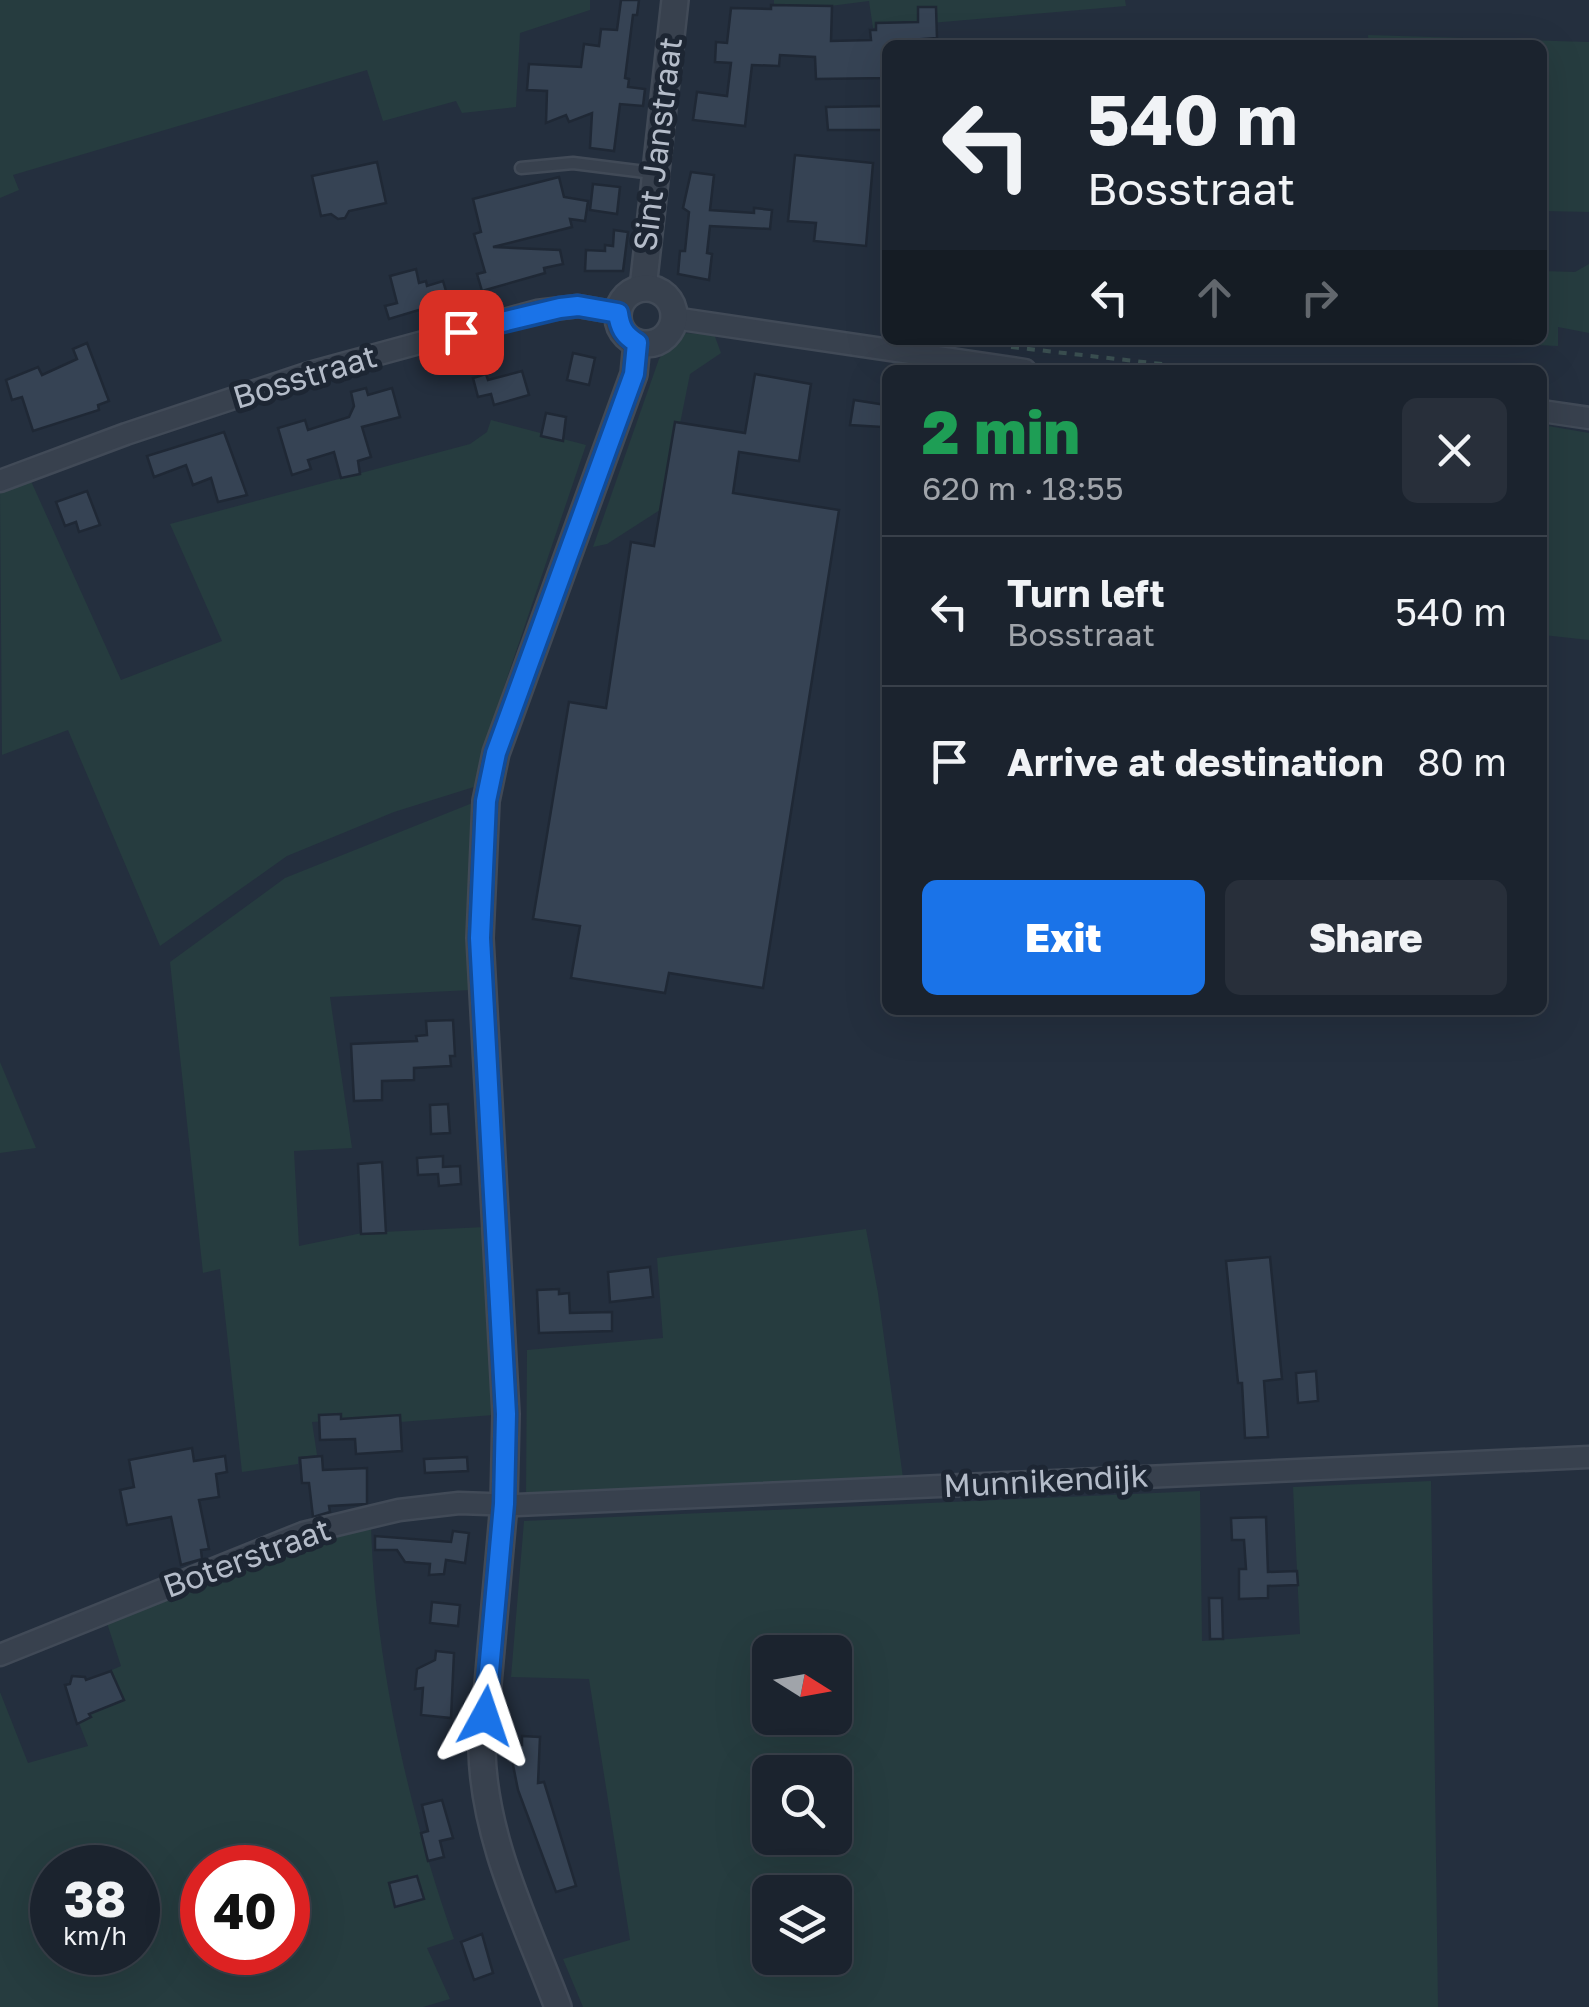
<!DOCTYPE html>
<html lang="en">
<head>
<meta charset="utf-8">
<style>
	:root { --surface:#1b232e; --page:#282f3a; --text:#f1f3f6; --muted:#a0a4aa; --line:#39404a; --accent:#1a73e8 }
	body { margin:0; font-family:"Golos Text",sans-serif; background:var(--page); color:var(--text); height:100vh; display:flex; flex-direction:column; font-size:38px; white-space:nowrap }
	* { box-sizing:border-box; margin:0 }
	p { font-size:32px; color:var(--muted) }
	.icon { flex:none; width:55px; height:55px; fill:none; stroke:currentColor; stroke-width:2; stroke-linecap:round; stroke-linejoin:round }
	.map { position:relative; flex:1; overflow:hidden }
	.panel { position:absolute; left:882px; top:365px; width:665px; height:650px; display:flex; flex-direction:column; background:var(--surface); border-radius:15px; box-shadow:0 10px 40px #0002,0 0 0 2px var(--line) }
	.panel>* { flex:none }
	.banner { position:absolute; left:882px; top:40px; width:665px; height:305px; border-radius:15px; box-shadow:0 10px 40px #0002,0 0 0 2px var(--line); background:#1b232e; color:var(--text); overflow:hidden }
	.needle { width:65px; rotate:101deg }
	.tools { position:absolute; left:752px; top:1635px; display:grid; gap:20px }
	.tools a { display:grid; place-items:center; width:100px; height:100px; border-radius:15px; background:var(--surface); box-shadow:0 10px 40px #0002,0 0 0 2px var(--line); font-size:50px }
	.speed { position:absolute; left:30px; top:1845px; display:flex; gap:20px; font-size:50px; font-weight:700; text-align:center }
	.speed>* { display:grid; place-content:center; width:130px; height:130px; border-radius:50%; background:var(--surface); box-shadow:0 10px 40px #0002,0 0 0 2px var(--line); line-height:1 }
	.speed small { font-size:25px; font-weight:400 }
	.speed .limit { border:15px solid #d22; background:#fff; color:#111 }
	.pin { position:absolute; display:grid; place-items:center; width:85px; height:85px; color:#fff; margin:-42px; border-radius:20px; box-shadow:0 5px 15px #0006 }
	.me { position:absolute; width:110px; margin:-55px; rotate:5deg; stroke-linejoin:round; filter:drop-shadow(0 0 8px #0008) }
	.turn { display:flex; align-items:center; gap:35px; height:210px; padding:0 40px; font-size:45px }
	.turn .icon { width:130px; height:130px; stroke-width:2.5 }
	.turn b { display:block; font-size:70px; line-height:85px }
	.lanes { display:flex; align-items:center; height:95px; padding:0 40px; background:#0003; justify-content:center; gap:50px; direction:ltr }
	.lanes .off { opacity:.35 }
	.round { display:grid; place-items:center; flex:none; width:105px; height:105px; border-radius:15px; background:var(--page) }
	.overview { display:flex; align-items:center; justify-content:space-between; height:170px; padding:0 40px }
	h1 { font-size:60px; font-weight:800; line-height:75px; color:#1e9e55 }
	.primary-button { display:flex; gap:20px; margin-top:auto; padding:20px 40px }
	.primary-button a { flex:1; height:115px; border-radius:15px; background:var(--accent); color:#fff; font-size:40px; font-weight:800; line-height:115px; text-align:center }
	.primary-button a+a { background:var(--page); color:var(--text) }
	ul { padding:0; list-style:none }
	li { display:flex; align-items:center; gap:30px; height:150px; padding:0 40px; border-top:2px solid var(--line) }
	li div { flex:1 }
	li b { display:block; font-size:38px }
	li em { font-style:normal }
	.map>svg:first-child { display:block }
	.green { fill:#263c3f; fill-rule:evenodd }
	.building { fill:#364354; stroke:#1f2835; stroke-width:2.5 }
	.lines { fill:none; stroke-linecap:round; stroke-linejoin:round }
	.service-casing { stroke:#414a57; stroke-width:15 }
	.minor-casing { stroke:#414a57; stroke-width:25 }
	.tertiary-casing { stroke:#414a57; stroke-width:30 }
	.path { stroke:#3f5557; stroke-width:4; stroke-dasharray:8 8; stroke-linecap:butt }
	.service { stroke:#38414e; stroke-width:10 }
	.minor { stroke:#38414e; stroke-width:20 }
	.tertiary { stroke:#38414e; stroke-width:25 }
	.route-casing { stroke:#114b97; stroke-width:25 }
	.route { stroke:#1a73e8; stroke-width:18 }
	.labels { text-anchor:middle; stroke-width:10; stroke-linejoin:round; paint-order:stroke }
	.street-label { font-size:32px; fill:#b4bcc9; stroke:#1d2633 }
</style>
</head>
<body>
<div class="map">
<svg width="1589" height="2007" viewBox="0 0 1589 2007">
	<rect width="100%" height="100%" fill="#242f3e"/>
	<g class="green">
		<polygon points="0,0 590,0 590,10 520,33 516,107 462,113 456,101 383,121 367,70 13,175 19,190 0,198"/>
		<polygon points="774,0 1125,0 1126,6 873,28 869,1 830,6 774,4"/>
		<polygon points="1368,35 1589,42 1589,212 1543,211 1542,45 1369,45"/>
		<polygon points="1589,264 1589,333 1558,327 1558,346 1510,344 1510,340 1542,340 1543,271 1575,272"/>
		<polygon points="680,333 714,334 721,353 690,374 663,508 607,544 593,547 659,359"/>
		<polygon points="491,420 586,445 504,687 477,786 394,812 287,856 160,946 68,730 2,755 0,490 30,479 121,680 222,641 170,524 470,444 487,432"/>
		<polygon points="1542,425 1589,433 1589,640 1543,635"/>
		<polygon points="475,802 468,876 471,990 330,997 352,1148 294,1151 299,1246 362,1233 485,1227 494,1415 400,1422 399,1416 312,1422 317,1455 298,1457 298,1464 242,1472 220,1269 203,1273 170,962 285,878"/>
		<polygon points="0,1062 36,1148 0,1153"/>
		<polygon points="866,1229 878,1293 903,1478 526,1497 527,1350 663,1338 657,1258"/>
		<path d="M1431 1481 1438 2007H583L563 1959 630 1940 589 1679 511 1677 524 1521 1200 1491 1202 1641 1300 1634 1293 1487ZM770 1652H835V1718H770ZM770 1772H835V1838H770ZM770 1892H835V1958H770Z"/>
		<path d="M371 1526C375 1660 409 1813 454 1939L427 1948 450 1999 423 2007H0V1692L28 1763 88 1746 66 1690 121 1666 106 1620 338 1533ZM52 1868H138V1952H52ZM202 1868H288V1952H202Z"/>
	</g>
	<g class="building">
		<polygon points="621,0 639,0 637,15 633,15 625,78 629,79 628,87 645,89 643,106 620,104 614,151 590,148 592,113 569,122 566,115 546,123 547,91 527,90 529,64 581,67 584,44 599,46 601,29 617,30"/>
		<polygon points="771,5 832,6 831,41 871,40 870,30 876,30 876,23 918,22 918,7 936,7 937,38 911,40 911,45 888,45 888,78 816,79 815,57 780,55 779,66 752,65 745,126 693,120 697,92 727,96 731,63 715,62 716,42 727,43 731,8 771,9"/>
		<polygon points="888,106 888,130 828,130 826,107"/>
		<polygon points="795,155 873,163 866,246 814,241 816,223 788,221"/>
		<polygon points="377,162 386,203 349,211 345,218 338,219 331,214 321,216 312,176"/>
		<polygon points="691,172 714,175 710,210 754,213 754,208 772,210 770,229 710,226 707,253 712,254 709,280 678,274 680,251 685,251 689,212 683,208"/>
		<polygon points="559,177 564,197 588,201 585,221 570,219 572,227 493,247 560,250 563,264 544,268 545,273 482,291 477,274 485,272 474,234 481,232 473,199"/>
		<polygon points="593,184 620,187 617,214 590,210"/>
		<polygon points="614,230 628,232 623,271 585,271 586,250 605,251 605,245 613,246"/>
		<polygon points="416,269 419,283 426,281 427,286 443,281 449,301 389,319 385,306 397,303 390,276"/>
		<polygon points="87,343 109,401 98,405 99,410 33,431 22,397 12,400 6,380 38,367 42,375 77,359 73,349"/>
		<polygon points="573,353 595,358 589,385 567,380"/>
		<polygon points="522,371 529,395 494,405 491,394 478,397 473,378 486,374 488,380"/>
		<polygon points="755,374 811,384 799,461 739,452 733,493 839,510 763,988 669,973 665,993 571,978 580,926 533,919 569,702 606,708 631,542 654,546 675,422 745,433"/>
		<polygon points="366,388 368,395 392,388 400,417 362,427 371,457 358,461 360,474 341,478 334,452 308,460 311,469 292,475 278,428 305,420 308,430 349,417 354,406 351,392"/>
		<polygon points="854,400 886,405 882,427 850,425"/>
		<polygon points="546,413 566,417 563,441 541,436"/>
		<polygon points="224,432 247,495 218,502 211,478 193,485 186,465 154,477 147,456"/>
		<polygon points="87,491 100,525 79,532 76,522 65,526 56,502"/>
		<polygon points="453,1020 455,1056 450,1056 451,1066 414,1068 414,1080 382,1081 382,1100 354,1101 351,1044 417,1041 416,1036 427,1035 426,1021"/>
		<polygon points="448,1104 450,1133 431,1134 430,1105"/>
		<polygon points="443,1156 443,1167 460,1166 461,1184 439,1186 438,1174 418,1175 417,1158"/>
		<polygon points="382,1162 386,1233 361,1234 358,1164"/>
		<polygon points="1270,1257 1282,1379 1264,1381 1268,1437 1245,1438 1242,1383 1238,1383 1226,1261"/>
		<polygon points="650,1267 653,1297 610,1302 608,1272"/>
		<polygon points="559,1289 559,1294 569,1293 570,1313 612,1312 612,1331 539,1333 537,1290"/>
		<polygon points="1316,1371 1318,1401 1298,1403 1296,1373"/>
		<polygon points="341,1414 341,1419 400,1415 402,1451 356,1454 355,1439 320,1440 319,1415"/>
		<polygon points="192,1448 194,1461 225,1456 227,1472 216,1474 219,1497 199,1500 209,1549 201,1550 202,1559 181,1565 171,1517 127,1525 120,1490 134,1487 129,1460"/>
		<polygon points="322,1456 323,1470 367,1468 367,1504 329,1506 330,1512 313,1517 309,1483 302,1483 300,1458"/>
		<polygon points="467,1457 468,1471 425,1473 424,1459"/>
		<polygon points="1266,1517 1268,1572 1297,1571 1298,1585 1268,1586 1268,1598 1239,1599 1239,1569 1246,1569 1244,1540 1232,1540 1231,1518"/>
		<polygon points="453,1531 469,1533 465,1563 446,1560 444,1574 429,1575 430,1564 405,1562 397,1550 375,1550 375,1536 451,1542"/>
		<polygon points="1209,1598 1222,1598 1223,1639 1210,1639"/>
		<polygon points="432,1602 460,1605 458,1626 430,1623"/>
		<polygon points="436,1651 454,1653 451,1718 421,1715 423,1688 415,1689 417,1669 435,1660"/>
		<polygon points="111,1671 124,1700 89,1714 91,1717 77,1724 65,1685 70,1684 72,1676 85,1677 86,1680"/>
		<polygon points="522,1736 540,1737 538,1783 544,1782 576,1886 556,1892 518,1790 513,1765 514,1744 522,1745"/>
		<polygon points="442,1800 453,1838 440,1841 444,1857 428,1861 421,1833 428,1831 422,1805"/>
		<polygon points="417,1876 424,1899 395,1907 389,1883"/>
		<polygon points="482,1934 493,1973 474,1980 461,1942"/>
	</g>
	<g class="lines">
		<g class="service-casing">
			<polyline id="service" points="521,168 573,163 653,173"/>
		</g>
		<g class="minor-casing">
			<g id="minor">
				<polyline points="674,318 1025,370"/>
				<polyline points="1542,411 1589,418"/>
				<polyline points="0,481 126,434 309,373 537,311 578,306 618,313"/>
				<polyline points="0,1655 303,1533 399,1510 459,1503 517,1505 1589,1457"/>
			</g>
		</g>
		<g class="tertiary-casing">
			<g id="tertiary">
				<polyline points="643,288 675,0"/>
				<circle cx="646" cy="316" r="28"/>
				<path d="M558 2007C527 1924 484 1840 482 1751L504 1504 506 1414 480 938 486 801 496 753 634 374 637 343"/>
			</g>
		</g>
		<polyline class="path" points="1011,347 1170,365 1291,370"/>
		<use href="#service" class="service"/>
		<use href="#minor" class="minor"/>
		<use href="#tertiary" class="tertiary"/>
	</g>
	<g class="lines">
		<g class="route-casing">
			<path id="route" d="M461 332 560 308 578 306 618 313C620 328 624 335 637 343L634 374 496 753 486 801 480 938 506 1414 504 1504 485 1716"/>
		</g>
		<use href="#route" class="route"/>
	</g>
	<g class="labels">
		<g class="street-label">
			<text transform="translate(658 144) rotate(-83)" y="11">Sint Janstraat</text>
			<text transform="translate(305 377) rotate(-17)" y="11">Bosstraat</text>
			<text transform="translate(1046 1481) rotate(-3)" y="11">Munnikendijk</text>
			<text transform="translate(247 1558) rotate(-20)" y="11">Boterstraat</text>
		</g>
	</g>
</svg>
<div class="tools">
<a><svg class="needle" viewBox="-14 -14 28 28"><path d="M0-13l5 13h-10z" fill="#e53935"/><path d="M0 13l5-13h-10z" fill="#a0a4aa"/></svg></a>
<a><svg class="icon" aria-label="search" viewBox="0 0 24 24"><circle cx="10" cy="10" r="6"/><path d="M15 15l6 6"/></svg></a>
<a><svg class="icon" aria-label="layers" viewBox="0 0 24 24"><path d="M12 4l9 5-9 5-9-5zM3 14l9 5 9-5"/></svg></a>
</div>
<div class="speed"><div>38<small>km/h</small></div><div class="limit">40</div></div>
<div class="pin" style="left:461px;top:332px;background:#d93025"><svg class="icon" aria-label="arrive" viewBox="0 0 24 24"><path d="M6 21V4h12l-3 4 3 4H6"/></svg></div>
<svg class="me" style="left:485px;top:1716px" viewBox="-20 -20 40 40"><path d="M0-17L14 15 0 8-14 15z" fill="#1a73e8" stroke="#fff" stroke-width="4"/></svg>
<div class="banner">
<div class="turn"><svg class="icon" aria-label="left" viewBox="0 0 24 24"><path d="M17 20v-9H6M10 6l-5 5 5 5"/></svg><div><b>540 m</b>Bosstraat</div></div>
<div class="lanes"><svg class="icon" aria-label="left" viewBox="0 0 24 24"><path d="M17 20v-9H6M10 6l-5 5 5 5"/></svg><svg class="icon off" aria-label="ahead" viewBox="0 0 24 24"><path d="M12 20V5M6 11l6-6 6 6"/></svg><svg class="icon off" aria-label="right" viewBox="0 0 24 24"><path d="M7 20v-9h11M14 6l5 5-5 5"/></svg></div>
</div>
<section class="panel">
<div class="overview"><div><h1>2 min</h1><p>620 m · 18:55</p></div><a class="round"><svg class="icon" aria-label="close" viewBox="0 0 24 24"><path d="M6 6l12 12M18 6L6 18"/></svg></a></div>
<ul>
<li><svg class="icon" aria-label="left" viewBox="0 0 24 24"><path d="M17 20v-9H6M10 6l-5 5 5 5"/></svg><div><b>Turn left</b><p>Bosstraat</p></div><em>540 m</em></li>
<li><svg class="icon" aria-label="arrive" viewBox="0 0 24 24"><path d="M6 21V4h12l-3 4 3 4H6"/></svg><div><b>Arrive at destination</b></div><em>80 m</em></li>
</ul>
<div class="primary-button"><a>Exit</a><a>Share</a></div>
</section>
</div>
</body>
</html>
